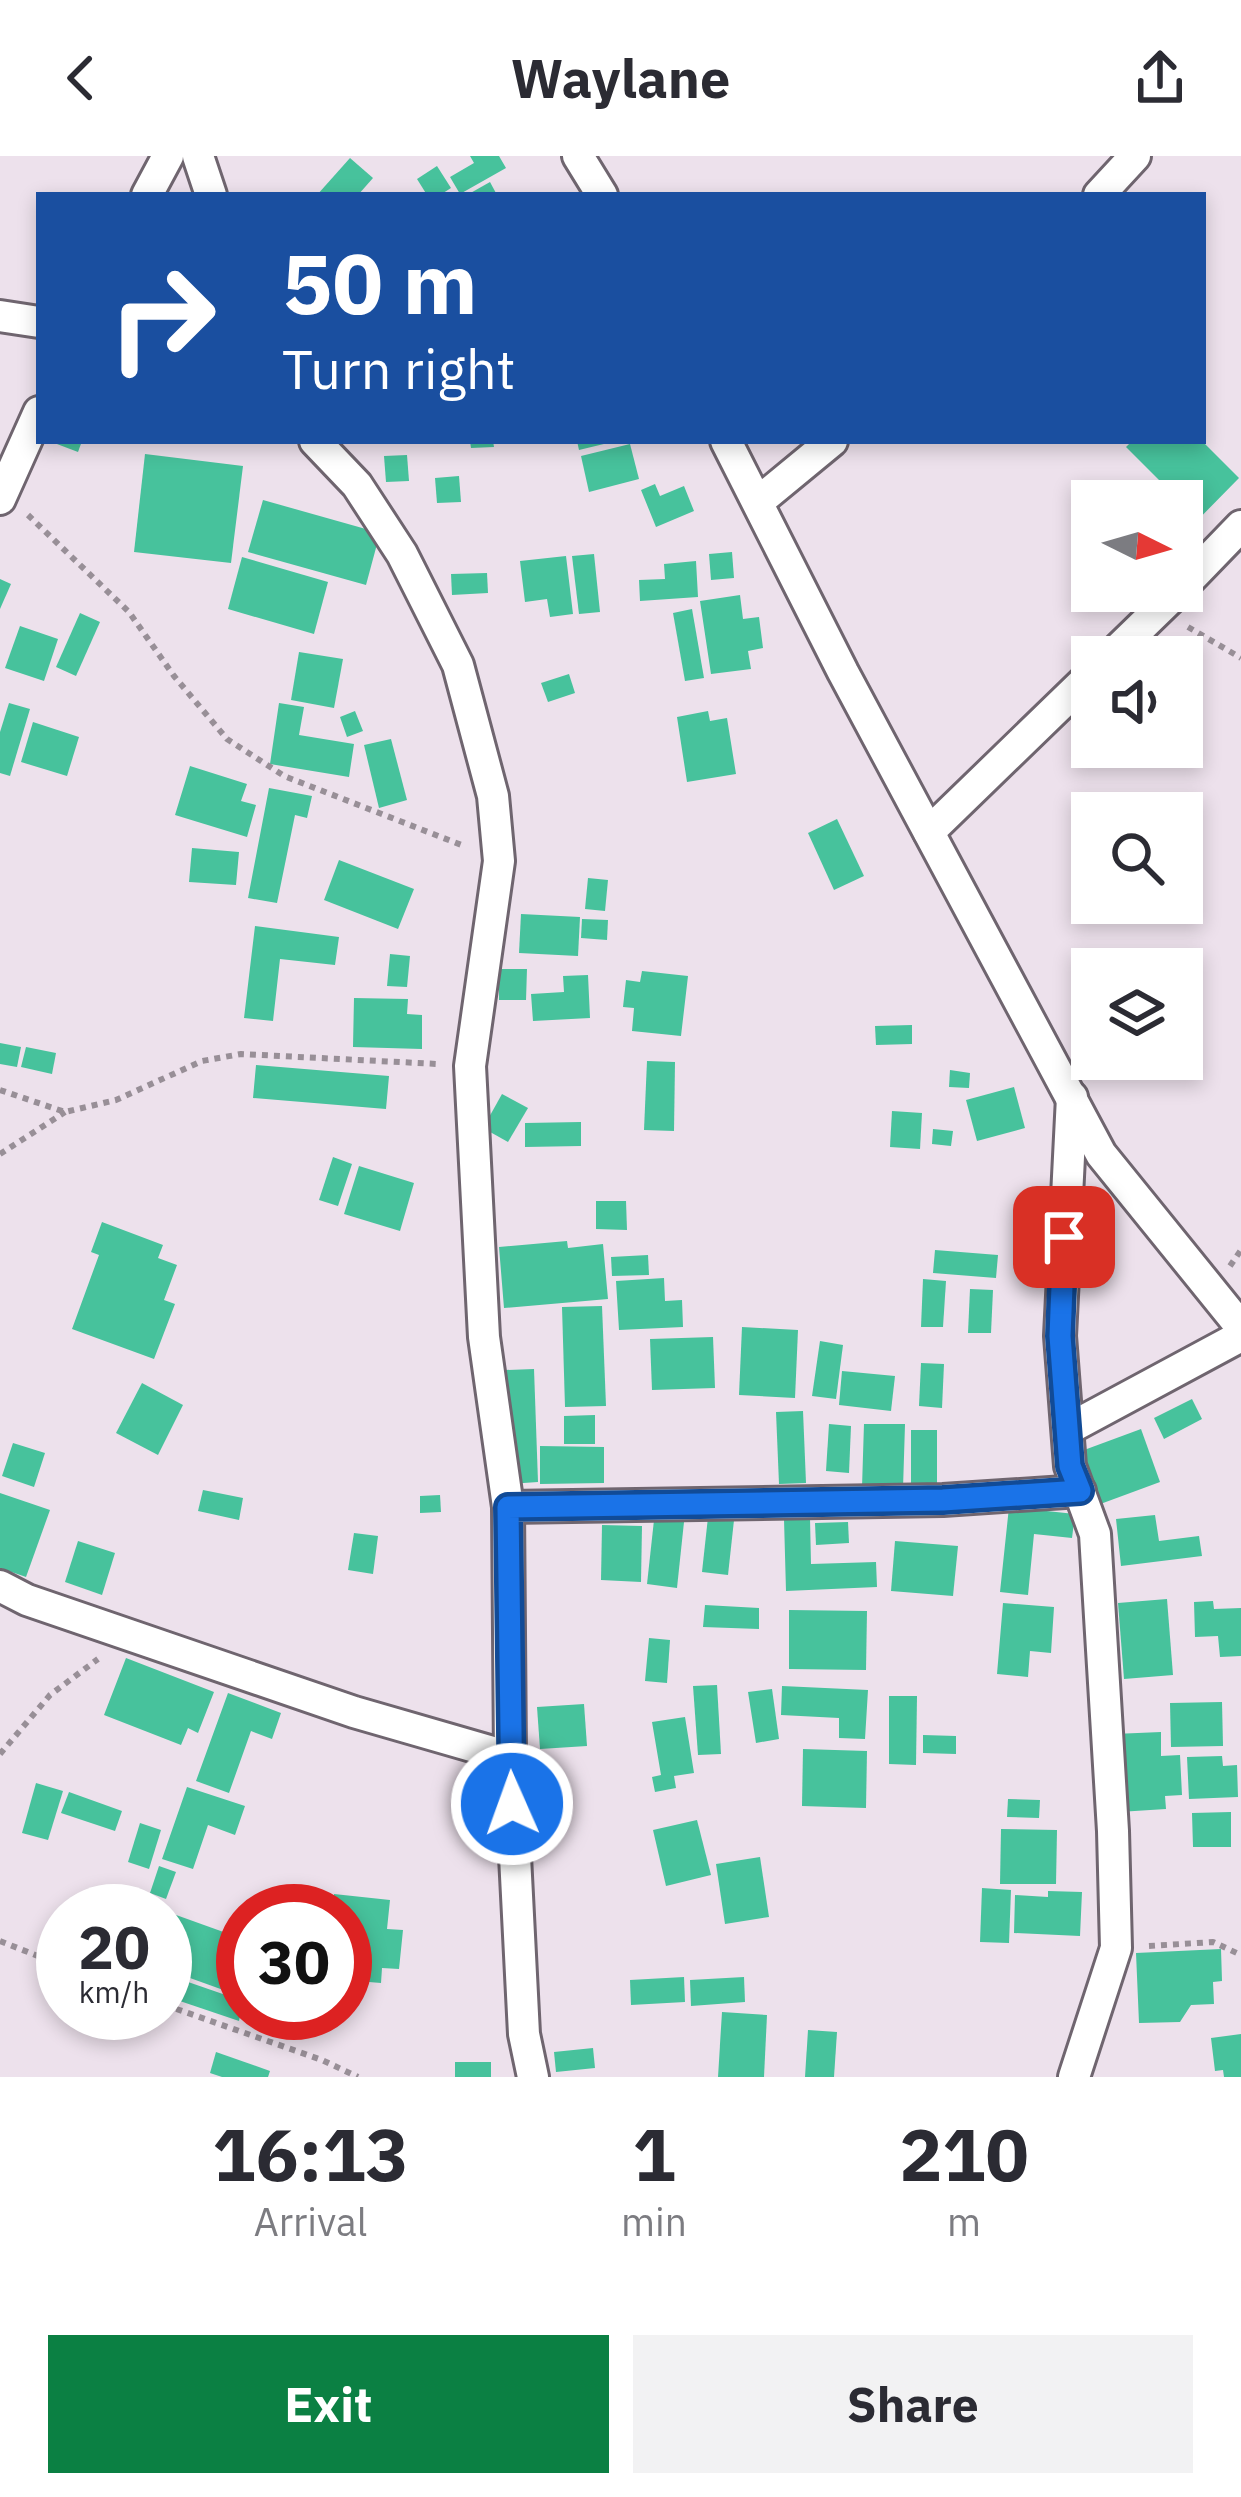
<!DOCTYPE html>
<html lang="en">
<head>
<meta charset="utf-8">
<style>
	:root { --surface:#fff; --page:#f2f2f3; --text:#2b2b33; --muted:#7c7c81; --accent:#0b8043 }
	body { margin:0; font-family:"IBM Plex Sans",sans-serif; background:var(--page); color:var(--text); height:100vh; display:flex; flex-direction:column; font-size:45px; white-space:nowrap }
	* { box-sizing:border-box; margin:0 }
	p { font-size:39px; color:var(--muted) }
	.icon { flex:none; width:66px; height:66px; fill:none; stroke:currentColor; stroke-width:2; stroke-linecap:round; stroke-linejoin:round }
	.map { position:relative; height:1921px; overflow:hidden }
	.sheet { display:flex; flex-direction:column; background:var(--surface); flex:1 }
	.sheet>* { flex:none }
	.guide { position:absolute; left:36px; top:36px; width:1170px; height:252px; border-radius:0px; box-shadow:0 6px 18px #0003; background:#1a4fa0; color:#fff; overflow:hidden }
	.needle { width:78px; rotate:95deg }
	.buttons { position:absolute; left:1071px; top:324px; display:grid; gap:24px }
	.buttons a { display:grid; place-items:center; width:132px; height:132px; border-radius:0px; background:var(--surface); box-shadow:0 6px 18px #0003; font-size:60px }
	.speed { position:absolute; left:36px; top:1728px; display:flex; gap:24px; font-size:60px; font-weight:700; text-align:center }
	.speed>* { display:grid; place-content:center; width:156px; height:156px; border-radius:50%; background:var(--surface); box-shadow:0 6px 18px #0003; line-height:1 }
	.speed small { font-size:30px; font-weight:400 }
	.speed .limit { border:18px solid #d22; background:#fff; color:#111 }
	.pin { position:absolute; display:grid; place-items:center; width:102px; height:102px; color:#fff; margin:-51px; border-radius:24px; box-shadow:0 6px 18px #0006 }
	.me { position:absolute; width:132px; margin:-66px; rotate:358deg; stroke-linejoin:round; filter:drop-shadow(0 0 9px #0008) }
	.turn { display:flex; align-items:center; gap:42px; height:252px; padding:0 48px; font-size:54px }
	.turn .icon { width:156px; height:156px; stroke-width:2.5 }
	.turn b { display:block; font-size:84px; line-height:102px }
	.eta { display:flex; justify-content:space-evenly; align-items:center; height:204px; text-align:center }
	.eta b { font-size:72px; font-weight:800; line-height:84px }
	.cta { display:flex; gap:24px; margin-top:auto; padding:24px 48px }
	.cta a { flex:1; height:138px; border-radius:0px; background:var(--accent); color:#fff; font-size:48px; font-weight:800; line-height:138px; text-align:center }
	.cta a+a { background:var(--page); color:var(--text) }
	header { display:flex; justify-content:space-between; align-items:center; height:156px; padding:0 48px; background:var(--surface); font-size:54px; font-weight:800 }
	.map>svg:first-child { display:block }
	.building { fill:#47c29c }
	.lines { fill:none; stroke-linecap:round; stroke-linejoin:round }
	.street-casing { stroke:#6f656f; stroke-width:36 }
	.path { stroke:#988f97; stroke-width:6; stroke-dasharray:6 6; stroke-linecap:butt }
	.street { stroke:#fff; stroke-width:30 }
	.route-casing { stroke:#114b97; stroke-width:30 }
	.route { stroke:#1a73e8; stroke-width:21 }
</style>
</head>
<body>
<header><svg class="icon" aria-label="back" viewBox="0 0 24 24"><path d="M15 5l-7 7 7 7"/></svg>Waylane<svg class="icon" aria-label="share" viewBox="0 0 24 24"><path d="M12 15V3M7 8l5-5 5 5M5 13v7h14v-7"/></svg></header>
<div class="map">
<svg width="1241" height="1921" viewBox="0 0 1241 1921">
	<rect width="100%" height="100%" fill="#ede1ec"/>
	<g class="building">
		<polygon points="470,0 499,0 506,12 460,38 450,21 474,7"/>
		<polygon points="350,2 373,22 358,39 317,39"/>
		<polygon points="437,10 451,32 440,39 427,39 417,23"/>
		<polygon points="490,26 497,39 467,39"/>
		<polygon points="49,285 82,285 78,296"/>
		<polygon points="470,285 493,285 494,291 471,292"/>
		<polygon points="577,285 608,285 608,287 579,294"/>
		<polygon points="1132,285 1202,285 1239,322 1182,380 1182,345 1142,342 1160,325 1126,291"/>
		<polygon points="630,288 639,323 589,336 581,300"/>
		<polygon points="145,298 243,310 231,407 134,396"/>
		<polygon points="407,299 409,325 386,326 384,300"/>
		<polygon points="459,320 461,346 437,347 435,322"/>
		<polygon points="655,328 660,340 684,330 694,355 656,371 641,334"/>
		<polygon points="263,344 380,377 366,429 248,396"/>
		<polygon points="732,396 734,422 711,424 709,398"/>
		<polygon points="594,398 600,456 579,458 572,400"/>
		<polygon points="566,400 573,458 550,461 547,443 525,446 520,405"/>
		<polygon points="242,401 328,426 314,478 228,453"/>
		<polygon points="696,405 698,441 640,445 639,424 665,423 664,408"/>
		<polygon points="487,417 488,437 452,439 451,418"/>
		<polygon points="0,423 11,428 0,453"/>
		<polygon points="740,439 743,463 759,461 763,492 748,495 751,513 711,518 700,445"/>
		<polygon points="692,453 704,522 685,525 673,457"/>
		<polygon points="80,457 100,466 76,520 56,511"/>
		<polygon points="20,470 58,483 44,525 5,512"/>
		<polygon points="299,496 343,503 334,552 291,544"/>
		<polygon points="569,518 575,537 548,546 541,527"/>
		<polygon points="9,547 30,553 10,620 0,617 0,576"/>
		<polygon points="279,547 304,551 299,579 354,588 349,621 270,608"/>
		<polygon points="355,555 363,575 347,581 340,561"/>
		<polygon points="708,555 710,565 727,562 736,618 687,626 677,561"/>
		<polygon points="33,566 79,581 67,620 21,606"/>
		<polygon points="391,583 407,644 379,652 364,589"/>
		<polygon points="190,610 247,628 241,645 256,649 247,681 175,659"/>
		<polygon points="269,632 312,640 307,662 295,659 277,747 248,742"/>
		<polygon points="837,663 864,720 834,734 808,677"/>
		<polygon points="192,692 239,696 236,729 189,726"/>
		<polygon points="339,704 414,733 398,773 324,744"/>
		<polygon points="588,722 608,724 605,755 585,753"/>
		<polygon points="521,758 580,761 578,800 519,797"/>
		<polygon points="582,763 608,764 607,784 581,782"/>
		<polygon points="255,770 339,781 335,809 280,803 273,865 244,862"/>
		<polygon points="390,798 410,800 407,831 387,830"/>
		<polygon points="499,813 527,813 526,844 499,844"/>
		<polygon points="642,815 688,820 681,880 632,875 634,852 623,851 626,824 640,826"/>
		<polygon points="588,819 590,862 533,865 531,838 564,836 563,820"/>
		<polygon points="354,842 408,843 407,858 422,859 422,893 353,891"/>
		<polygon points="912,869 912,888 876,889 875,870"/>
		<polygon points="0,887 21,891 17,911 0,908"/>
		<polygon points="26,891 56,897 52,918 21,911"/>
		<polygon points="647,905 675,906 674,975 644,974"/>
		<polygon points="256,909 389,920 386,953 253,942"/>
		<polygon points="950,914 970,917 969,932 949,931"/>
		<polygon points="1014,931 1025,972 977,985 966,944"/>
		<polygon points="502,938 528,952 508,986 483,972"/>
		<polygon points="892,955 922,957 920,993 890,991"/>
		<polygon points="581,966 581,990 525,991 525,967"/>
		<polygon points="933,973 953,975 951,990 932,988"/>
		<polygon points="333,1001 352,1008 338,1050 319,1044"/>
		<polygon points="359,1010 414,1027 400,1075 344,1058"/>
		<polygon points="596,1045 626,1045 627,1074 596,1073"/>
		<polygon points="102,1066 163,1089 158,1102 177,1109 164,1144 175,1148 154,1203 72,1173 99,1099 91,1096"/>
		<polygon points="567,1085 568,1092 603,1088 608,1143 504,1152 499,1091"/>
		<polygon points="935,1094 998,1099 996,1122 933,1117"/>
		<polygon points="648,1099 649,1119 612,1120 611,1101"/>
		<polygon points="664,1122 665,1145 682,1144 683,1171 619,1174 616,1125"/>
		<polygon points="923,1123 946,1125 943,1171 921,1171"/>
		<polygon points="970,1133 993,1134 991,1177 968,1177"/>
		<polygon points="602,1150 606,1250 565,1251 562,1151"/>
		<polygon points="742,1171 798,1174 795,1242 739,1239"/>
		<polygon points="713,1181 715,1232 652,1234 650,1183"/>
		<polygon points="820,1185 843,1189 836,1243 812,1240"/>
		<polygon points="921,1207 944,1208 942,1252 919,1250"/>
		<polygon points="534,1213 538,1326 509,1328 505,1214"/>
		<polygon points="842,1215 895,1220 891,1255 839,1249"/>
		<polygon points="142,1227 183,1249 158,1299 116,1277"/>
		<polygon points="1192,1243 1202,1263 1164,1283 1154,1262"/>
		<polygon points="803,1255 806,1327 779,1328 776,1256"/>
		<polygon points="595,1259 595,1288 564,1288 564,1260"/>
		<polygon points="829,1268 851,1270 849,1317 826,1315"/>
		<polygon points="864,1268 905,1268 903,1332 862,1331"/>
		<polygon points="1141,1273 1160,1326 1095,1350 1076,1297"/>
		<rect x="911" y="1274" width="26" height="60"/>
		<polygon points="13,1287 45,1297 34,1331 2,1320"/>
		<polygon points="540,1290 604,1291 604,1327 540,1328"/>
		<polygon points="203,1334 243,1342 239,1364 198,1355"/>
		<polygon points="0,1337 50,1354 26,1421 0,1412"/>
		<polygon points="440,1339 441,1356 420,1357 420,1340"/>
		<polygon points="1009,1351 1075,1358 1072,1382 1034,1378 1028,1439 1000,1436"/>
		<polygon points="1155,1359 1159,1385 1199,1380 1202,1400 1121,1410 1116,1363"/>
		<polygon points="708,1361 734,1364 728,1419 702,1416"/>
		<polygon points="810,1362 811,1408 876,1406 877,1431 786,1435 784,1363"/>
		<polygon points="654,1364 684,1366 677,1432 647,1428"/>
		<polygon points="848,1366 849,1387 816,1389 815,1367"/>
		<polygon points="602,1369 642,1370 641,1426 601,1424"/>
		<polygon points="354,1377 378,1380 373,1418 348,1414"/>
		<polygon points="78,1385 115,1397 102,1439 65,1426"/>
		<polygon points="895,1385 958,1390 953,1440 891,1435"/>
		<polygon points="1167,1443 1173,1519 1124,1523 1118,1447"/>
		<polygon points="1213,1445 1214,1453 1241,1452 1241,1500 1220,1501 1218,1480 1195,1481 1194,1446"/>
		<polygon points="1003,1447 1054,1451 1051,1497 1030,1495 1028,1521 997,1518"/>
		<polygon points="705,1449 759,1452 759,1473 703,1471"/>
		<polygon points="789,1454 867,1455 866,1514 789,1513"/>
		<polygon points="649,1482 670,1484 667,1527 645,1525"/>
		<polygon points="126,1502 214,1536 198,1577 188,1572 181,1589 104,1559"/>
		<polygon points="717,1529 721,1598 698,1599 693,1530"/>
		<polygon points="782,1530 868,1534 865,1583 839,1582 839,1562 781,1559"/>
		<polygon points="772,1533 779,1583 756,1587 748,1536"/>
		<polygon points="228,1537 281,1557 272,1583 251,1575 229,1637 196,1625"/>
		<polygon points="889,1540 917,1540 916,1609 889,1608"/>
		<polygon points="1222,1546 1223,1590 1171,1591 1170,1547"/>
		<polygon points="584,1548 587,1590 540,1593 537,1551"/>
		<polygon points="685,1561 694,1617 674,1620 676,1632 655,1636 652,1621 661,1619 652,1566"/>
		<polygon points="1161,1576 1161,1600 1180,1599 1182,1639 1165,1640 1166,1653 1119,1656 1114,1578"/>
		<polygon points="923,1579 956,1580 956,1598 923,1597"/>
		<polygon points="803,1593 867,1595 866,1652 802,1650"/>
		<polygon points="1222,1600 1223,1610 1237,1609 1238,1641 1189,1643 1187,1601"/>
		<polygon points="36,1627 63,1635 48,1684 22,1677"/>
		<polygon points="187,1631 245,1650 235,1679 208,1669 193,1713 162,1703"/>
		<polygon points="69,1636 122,1655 115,1675 61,1657"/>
		<polygon points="1008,1643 1040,1644 1039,1662 1007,1661"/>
		<polygon points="1231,1656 1231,1691 1193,1691 1192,1657"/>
		<polygon points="697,1664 711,1719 666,1730 653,1674"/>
		<polygon points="140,1667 161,1674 149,1713 128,1706"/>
		<polygon points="1001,1673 1057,1674 1056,1728 1000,1728"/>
		<polygon points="760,1701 769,1761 725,1768 716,1708"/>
		<polygon points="159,1710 176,1716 166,1743 150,1737"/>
		<polygon points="982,1732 1011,1734 1009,1787 980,1786"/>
		<polygon points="1048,1735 1082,1736 1080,1780 1014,1777 1015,1739 1048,1741"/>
		<polygon points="334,1738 390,1744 387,1773 403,1774 399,1813 382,1812 381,1827 345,1824 345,1755 333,1755"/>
		<polygon points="165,1755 243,1783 240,1840 165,1813"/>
		<polygon points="1221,1793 1222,1825 1213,1826 1214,1848 1191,1849 1180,1866 1139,1867 1136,1797"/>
		<polygon points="165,1818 243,1845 239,1865 165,1840"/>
		<polygon points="684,1821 685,1846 631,1849 630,1824"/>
		<polygon points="744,1821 745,1846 691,1850 690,1824"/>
		<polygon points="722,1856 767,1859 764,1921 718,1921"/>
		<polygon points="808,1874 837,1876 834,1921 805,1921"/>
		<polygon points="1241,1878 1241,1921 1224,1921 1223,1914 1215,1915 1211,1882"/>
		<polygon points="593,1892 595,1912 556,1916 554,1896"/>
		<polygon points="216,1896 270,1915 268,1921 222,1921 210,1917"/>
		<rect x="455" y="1906" width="36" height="15"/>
	</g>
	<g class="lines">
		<g class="street-casing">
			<g id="street">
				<polyline points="198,0 211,39"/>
				<polyline points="578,0 602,39"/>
				<polyline points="147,39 168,0"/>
				<polyline points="1099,39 1135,0"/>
				<polyline points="0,160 39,166"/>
				<polyline points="315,285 357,329 402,398 458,509 493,640 499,705 470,910 484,1181 508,1351 510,1601 524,1878 533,1921"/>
				<polyline points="726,285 843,516 1101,998 1241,1171"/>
				<polyline points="0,343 39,256"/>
				<polyline points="758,346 832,285"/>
				<polyline points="1182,431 1241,370"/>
				<polyline points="1110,501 1178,435"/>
				<polyline points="929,676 1092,518"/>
				<polyline points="1072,941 1060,1180 1070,1310 1095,1378 1113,1675 1116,1792 1074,1921"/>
				<polyline points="1070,1272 1241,1180"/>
				<polyline points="508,1351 943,1344 1080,1335"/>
				<polyline points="0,1430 27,1444 354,1556 510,1601"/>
			</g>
		</g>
		<g class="path">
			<polyline points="28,359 129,456 174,520 227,583 284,620 464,690"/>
			<polyline points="1188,471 1241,502"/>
			<polyline points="0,934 65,956 116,944 202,905 241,898 438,908"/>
			<polyline points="0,998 65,956"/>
			<polyline points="1230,1110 1241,1094"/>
			<polyline points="0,1598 50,1539 98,1503"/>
			<polyline points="0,1785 63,1810"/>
			<polyline points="1149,1790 1213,1786 1241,1799"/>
			<polyline points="165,1849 322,1904 358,1921"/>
		</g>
		<use href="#street" class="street"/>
	</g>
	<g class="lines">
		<g class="route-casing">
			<polyline id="route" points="512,1648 508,1351 943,1344 1080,1335 1070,1310 1060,1180 1064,1081"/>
		</g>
		<use href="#route" class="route"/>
	</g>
</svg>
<div class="buttons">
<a><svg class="needle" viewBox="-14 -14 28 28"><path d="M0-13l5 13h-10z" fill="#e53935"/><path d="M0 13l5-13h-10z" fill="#7c7c81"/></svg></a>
<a><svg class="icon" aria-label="sound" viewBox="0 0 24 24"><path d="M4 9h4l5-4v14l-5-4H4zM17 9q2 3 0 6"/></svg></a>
<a><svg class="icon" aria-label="search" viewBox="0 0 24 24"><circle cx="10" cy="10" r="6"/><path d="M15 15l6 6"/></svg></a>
<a><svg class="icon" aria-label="layers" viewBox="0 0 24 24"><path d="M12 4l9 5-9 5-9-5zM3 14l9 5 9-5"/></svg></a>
</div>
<div class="speed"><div>20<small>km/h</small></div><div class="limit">30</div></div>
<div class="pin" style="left:1064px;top:1081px;background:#d93025"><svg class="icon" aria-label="arrive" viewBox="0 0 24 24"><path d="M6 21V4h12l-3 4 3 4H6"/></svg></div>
<svg class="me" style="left:512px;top:1648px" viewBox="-20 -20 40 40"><circle r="17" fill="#1a73e8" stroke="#fff" stroke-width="3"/><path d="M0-11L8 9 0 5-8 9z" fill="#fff"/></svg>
<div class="guide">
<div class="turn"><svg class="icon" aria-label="right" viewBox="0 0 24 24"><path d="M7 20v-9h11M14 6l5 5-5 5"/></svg><div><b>50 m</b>Turn right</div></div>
</div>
</div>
<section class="sheet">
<div class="eta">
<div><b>16:13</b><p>Arrival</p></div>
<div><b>1</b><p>min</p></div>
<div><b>210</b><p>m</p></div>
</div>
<div class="cta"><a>Exit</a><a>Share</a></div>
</section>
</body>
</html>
